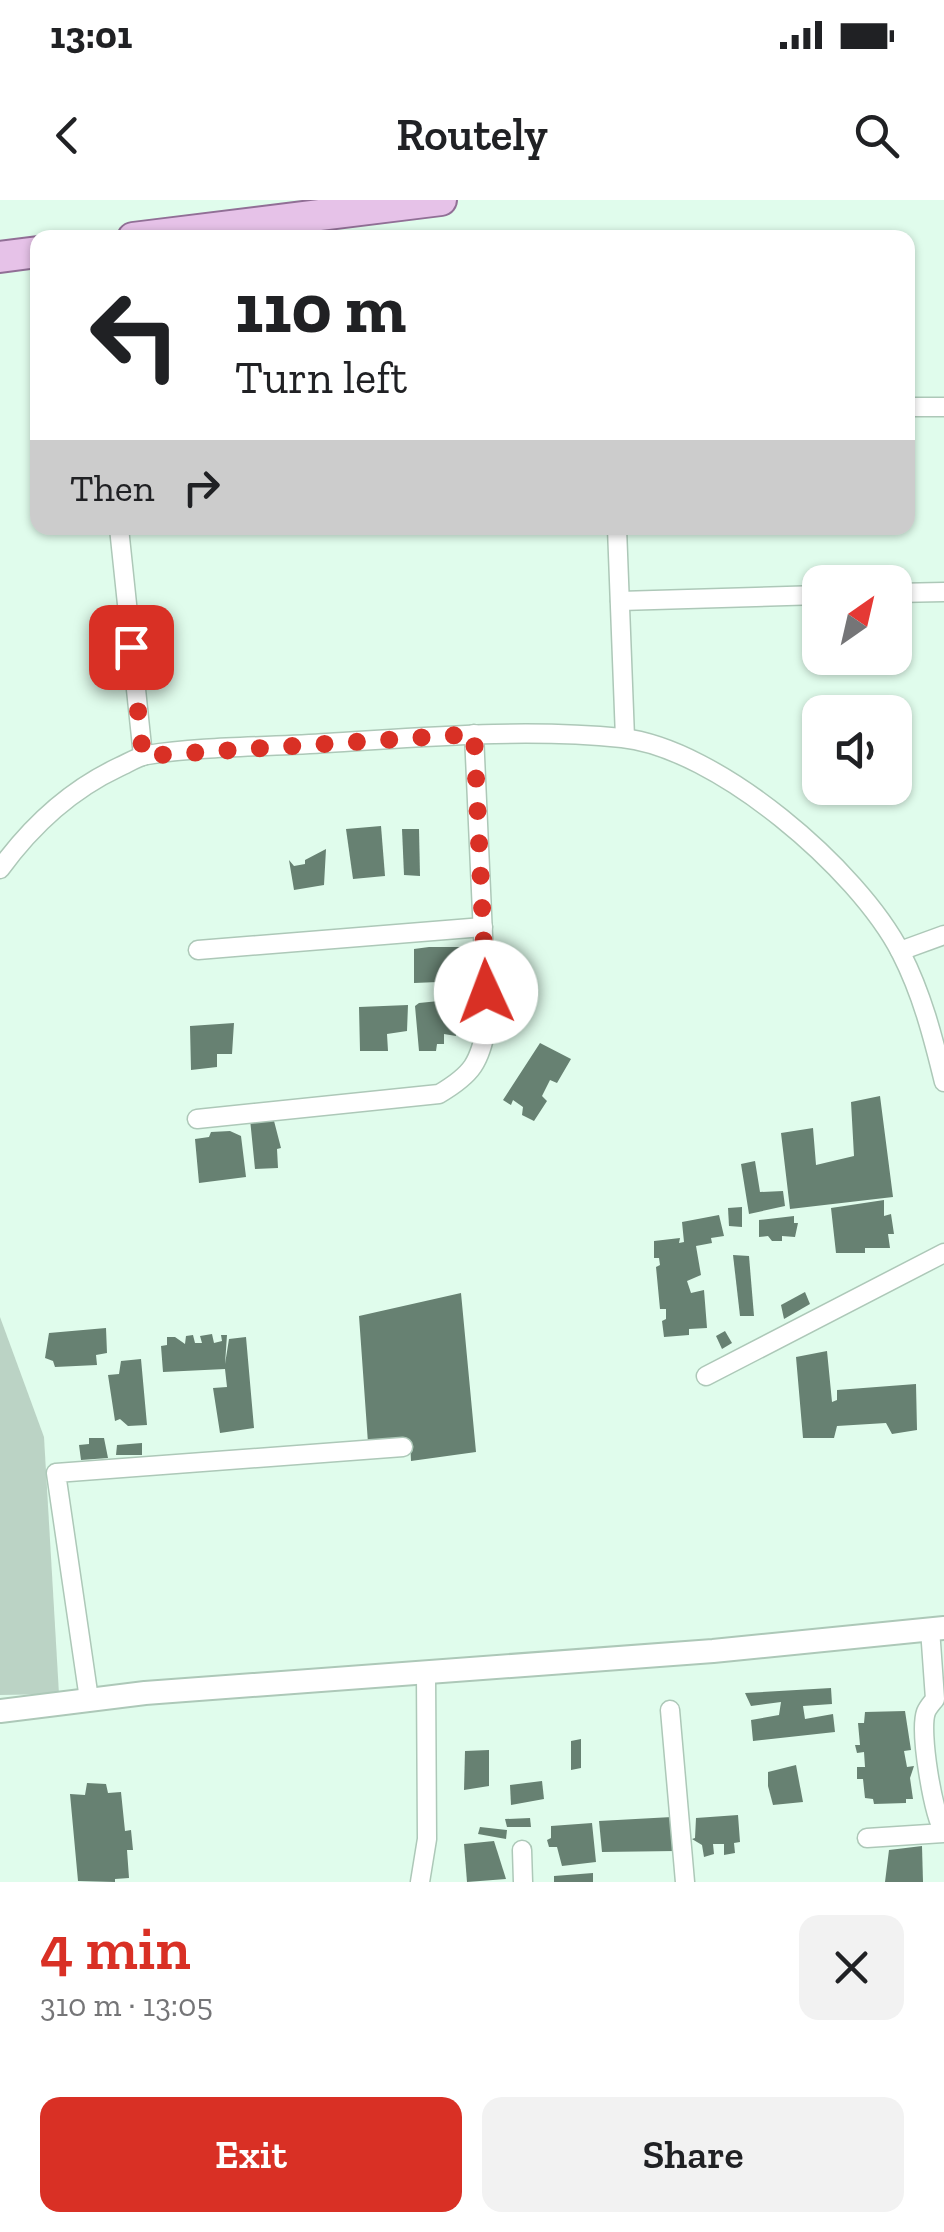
<!DOCTYPE html>
<html lang="en">
<head>
<meta charset="utf-8">
<style>
	:root { --surface:#fff; --page:#f2f2f2; --text:#202124; --muted:#757577; --accent:#d93025 }
	body { margin:0; font-family:"Zilla Slab",serif; background:var(--page); color:var(--text); height:100vh; display:flex; flex-direction:column; font-size:38px; white-space:nowrap }
	* { box-sizing:border-box; margin:0 }
	p { font-size:32px; color:var(--muted) }
	.icon { flex:none; width:55px; height:55px; fill:none; stroke:currentColor; stroke-width:2; stroke-linecap:round; stroke-linejoin:round }
	.map { position:relative; height:1682px; overflow:hidden }
	.drawer { display:flex; flex-direction:column; background:var(--surface); flex:1 }
	.drawer>* { flex:none }
	.hud { position:absolute; left:30px; top:30px; width:885px; height:305px; border-radius:20px; box-shadow:0 2px 8px #0004; background:#fff; color:var(--text); overflow:hidden }
	.needle { width:65px; rotate:34deg }
	.buttons { position:absolute; left:802px; top:365px; display:grid; gap:20px }
	.buttons a { display:grid; place-items:center; width:110px; height:110px; border-radius:20px; background:var(--surface); box-shadow:0 2px 8px #0004; font-size:50px }
	.pin { position:absolute; display:grid; place-items:center; width:85px; height:85px; color:#fff; margin:-42px; border-radius:20px; box-shadow:0 5px 15px #0006 }
	.me { position:absolute; width:110px; margin:-55px; rotate:358deg; stroke-linejoin:round; filter:drop-shadow(0 0 8px #0008) }
	.turn { display:flex; align-items:center; gap:35px; height:210px; padding:0 40px; font-size:45px }
	.turn .icon { width:130px; height:130px; stroke-width:2.5 }
	.turn b { display:block; font-size:70px; line-height:85px }
	.then { display:flex; align-items:center; height:95px; padding:0 40px; background:#0003; gap:20px; font-size:38px }
	.round { display:grid; place-items:center; flex:none; width:105px; height:105px; border-radius:20px; background:var(--page) }
	.summary { display:flex; align-items:center; justify-content:space-between; height:170px; padding:0 40px }
	h1 { font-size:60px; font-weight:600; line-height:75px; color:var(--accent) }
	.cta { display:flex; gap:20px; margin-top:auto; padding:20px 40px }
	.cta a { flex:1; height:115px; border-radius:20px; background:var(--accent); color:#fff; font-size:40px; font-weight:600; line-height:115px; text-align:center }
	.cta a+a { background:var(--page); color:var(--text) }
	.status { display:flex; justify-content:space-between; align-items:center; height:70px; padding:0 50px; background:var(--surface); direction:ltr }
	.status svg { height:28px; fill:currentColor }
	header { display:flex; justify-content:space-between; align-items:center; height:130px; padding:0 40px; background:var(--surface); font-size:45px; font-weight:600 }
	.map>svg:first-child { display:block }
	.green { fill:#bbd3c5 }
	.building { fill:#678172 }
	.lines { fill:none; stroke-linecap:round; stroke-linejoin:round }
	.minor-casing { stroke:#adc8b8; stroke-width:21 }
	.tertiary-casing { stroke:#adc8b8; stroke-width:26 }
	.primary-casing { stroke:#916f96; stroke-width:34 }
	.minor { stroke:#fff; stroke-width:18 }
	.tertiary { stroke:#fff; stroke-width:22 }
	.primary { stroke:#e6c2e8; stroke-width:30 }
	.route { stroke:#d93025; stroke-width:18; stroke-dasharray:0 32.4 }
</style>
</head>
<body>
<div class="status"><b>13:01</b><svg viewBox="0 0 49 12"><path d="M0 12V9h3v3zM5 12V6h3v6zM10 12V3h3v9zM15 12V0h3v12zM26 1h20v11H26zM47 4h2v5h-2z"/></svg></div>
<header><svg class="icon" aria-label="back" viewBox="0 0 24 24"><path d="M15 5l-7 7 7 7"/></svg>Routely<svg class="icon" aria-label="search" viewBox="0 0 24 24"><circle cx="10" cy="10" r="6"/><path d="M15 15l6 6"/></svg></header>
<div class="map">
<svg width="944" height="1682" viewBox="0 0 944 1682">
	<rect width="100%" height="100%" fill="#e0fcec"/>
	<polygon class="green" points="0,1117 44,1237 59,1494 0,1495"/>
	<g class="building">
		<polygon points="381,626 385,676 353,679 346,629"/>
		<polygon points="402,629 419,629 420,676 404,675"/>
		<polygon points="326,649 324,685 294,690 289,660 294,666 305,664 305,660"/>
		<polygon points="429,747 461,747 462,781 414,783 414,749"/>
		<polygon points="449,800 449,806 459,804 464,823 456,826 456,836 444,834 444,844 437,844 436,851 419,851 415,806 419,803"/>
		<polygon points="408,805 407,831 387,834 388,851 360,851 359,807"/>
		<polygon points="234,823 232,854 217,854 217,867 191,870 190,826"/>
		<polygon points="540,843 571,859 557,883 550,880 542,896 547,901 534,921 522,915 523,907 513,900 511,905 503,900"/>
		<polygon points="880,896 893,997 790,1009 781,933 813,928 816,965 854,956 851,902"/>
		<polygon points="273,917 281,948 277,949 278,968 255,969 250,919"/>
		<polygon points="230,931 241,936 246,977 199,983 195,939 209,937 211,932"/>
		<polygon points="755,961 760,992 783,991 785,1006 749,1014 741,964"/>
		<polygon points="884,1000 884,1016 891,1014 894,1034 888,1034 890,1048 865,1048 865,1053 836,1053 831,1008"/>
		<polygon points="742,1007 742,1027 729,1026 728,1008"/>
		<polygon points="719,1015 724,1036 711,1038 712,1043 696,1046 701,1075 687,1081 691,1093 704,1090 707,1128 689,1129 689,1135 664,1137 662,1121 666,1119 666,1109 660,1109 656,1067 660,1065 659,1058 654,1058 654,1041 680,1038 679,1043 684,1042 682,1022"/>
		<polygon points="794,1016 794,1023 798,1023 795,1037 782,1036 782,1041 772,1041 768,1036 759,1037 759,1020"/>
		<polygon points="733,1055 749,1056 754,1116 740,1116"/>
		<polygon points="805,1092 810,1104 784,1119 781,1105"/>
		<polygon points="461,1093 476,1252 411,1261 410,1240 368,1243 359,1116"/>
		<polygon points="106,1128 107,1153 96,1155 97,1165 55,1167 53,1161 45,1158 49,1133"/>
		<polygon points="725,1131 732,1143 722,1149 716,1136"/>
		<polygon points="212,1134 214,1143 222,1141 221,1135 227,1135 225,1164 229,1139 246,1137 254,1228 220,1233 213,1188 227,1187 225,1169 163,1172 161,1146 167,1145 167,1137 175,1137 185,1144 186,1136 193,1135 195,1143 202,1143 200,1136"/>
		<polygon points="827,1151 832,1202 837,1200 837,1190 916,1184 917,1230 892,1234 886,1223 837,1226 834,1238 803,1238 796,1157"/>
		<polygon points="141,1159 147,1225 128,1226 120,1219 115,1221 108,1175 119,1174 121,1161"/>
		<polygon points="89,1238 104,1238 108,1258 81,1260 79,1245 89,1244"/>
		<polygon points="142,1243 142,1255 116,1255 117,1245"/>
		<polygon points="831,1488 832,1504 803,1506 805,1519 833,1514 835,1532 753,1541 751,1520 779,1515 781,1502 751,1506 745,1493"/>
		<polygon points="905,1511 911,1550 904,1551 907,1567 914,1566 910,1578 913,1599 906,1599 906,1603 874,1604 873,1599 865,1598 863,1579 857,1579 857,1567 865,1567 864,1552 857,1553 855,1545 860,1545 858,1523 864,1523 865,1512"/>
		<polygon points="581,1539 581,1568 571,1570 571,1541"/>
		<polygon points="489,1550 489,1586 464,1590 465,1551"/>
		<polygon points="796,1565 803,1602 773,1605 768,1586 768,1572"/>
		<polygon points="542,1581 544,1599 511,1605 510,1585"/>
		<polygon points="87,1583 106,1584 108,1593 121,1592 125,1631 131,1630 133,1650 127,1650 129,1678 115,1679 115,1682 78,1681 70,1594 85,1595"/>
		<polygon points="738,1615 740,1642 734,1643 735,1653 724,1655 724,1644 713,1644 714,1654 704,1657 702,1645 692,1639 695,1638 696,1618"/>
		<polygon points="672,1617 675,1651 602,1652 599,1621"/>
		<polygon points="530,1618 531,1627 507,1627 505,1619"/>
		<polygon points="592,1623 596,1662 562,1666 557,1647 549,1647 547,1640 551,1638 551,1626"/>
		<polygon points="480,1627 507,1630 506,1639 478,1634"/>
		<polygon points="494,1641 506,1679 467,1682 464,1644"/>
		<polygon points="922,1646 923,1682 885,1682 889,1650"/>
		<polygon points="593,1673 593,1682 554,1682 554,1676"/>
	</g>
	<g class="lines">
		<g class="minor-casing">
			<g id="minor">
				<polyline points="908,207 944,207"/>
				<polyline points="119,328 143,556"/>
				<polyline points="617,328 625,538"/>
				<polyline points="895,393 944,392"/>
				<polyline points="620,401 820,395"/>
				<path d="M0 669C32 625 70 590 119 567 128 563 137 557 147 555 202 546 271 547 327 543 425 537 524 528 622 538 717 548 858 669 901 753 922 794 933 837 944 882"/>
				<polyline points="198,750 483,727"/>
				<polyline points="900,751 944,735"/>
				<path d="M197 919 439 894C473 874 479 863 487 825L474 534"/>
				<polyline points="706,1176 944,1053"/>
				<path d="M930 1429 935 1499C932 1503 928 1507 926 1512 919 1531 933 1614 944 1632"/>
				<polyline points="89,1499 56,1273 403,1247"/>
				<polyline points="670,1510 685,1682"/>
				<polyline points="867,1638 944,1633"/>
				<polyline points="522,1650 523,1682"/>
				<polyline points="420,1682 427,1639 426,1474"/>
			</g>
		</g>
		<g class="tertiary-casing">
			<polyline id="tertiary" points="0,1511 145,1493 713,1451 944,1428"/>
		</g>
		<g class="primary-casing">
			<g id="primary">
				<polyline points="133,38 441,0"/>
				<polyline points="0,57 38,52"/>
			</g>
		</g>
		<use href="#minor" class="minor"/>
		<use href="#tertiary" class="tertiary"/>
		<use href="#primary" class="primary"/>
	</g>
	<g class="lines">
		<polyline class="route" points="131,447 143,556 474,534 486,792"/>
	</g>
</svg>
<div class="buttons">
<a><svg class="needle" viewBox="-14 -14 28 28"><path d="M0-13l5 13h-10z" fill="#e53935"/><path d="M0 13l5-13h-10z" fill="#757577"/></svg></a>
<a><svg class="icon" aria-label="sound" viewBox="0 0 24 24"><path d="M4 9h4l5-4v14l-5-4H4zM17 9q2 3 0 6"/></svg></a>
</div>
<div class="pin" style="left:131px;top:447px;background:#d93025"><svg class="icon" aria-label="arrive" viewBox="0 0 24 24"><path d="M6 21V4h12l-3 4 3 4H6"/></svg></div>
<svg class="me" style="left:486px;top:792px" viewBox="-20 -20 40 40"><circle r="19" fill="#fff"/><path d="M0-13L10 11 0 6-10 11z" fill="#d93025"/></svg>
<div class="hud">
<div class="turn"><svg class="icon" aria-label="left" viewBox="0 0 24 24"><path d="M17 20v-9H6M10 6l-5 5 5 5"/></svg><div><b>110 m</b>Turn left</div></div>
<div class="then">Then<svg class="icon" aria-label="right" viewBox="0 0 24 24"><path d="M7 20v-9h11M14 6l5 5-5 5"/></svg></div>
</div>
</div>
<section class="drawer">
<div class="summary"><div><h1>4 min</h1><p>310 m · 13:05</p></div><a class="round"><svg class="icon" aria-label="close" viewBox="0 0 24 24"><path d="M6 6l12 12M18 6L6 18"/></svg></a></div>
<div class="cta"><a>Exit</a><a>Share</a></div>
</section>
</body>
</html>
